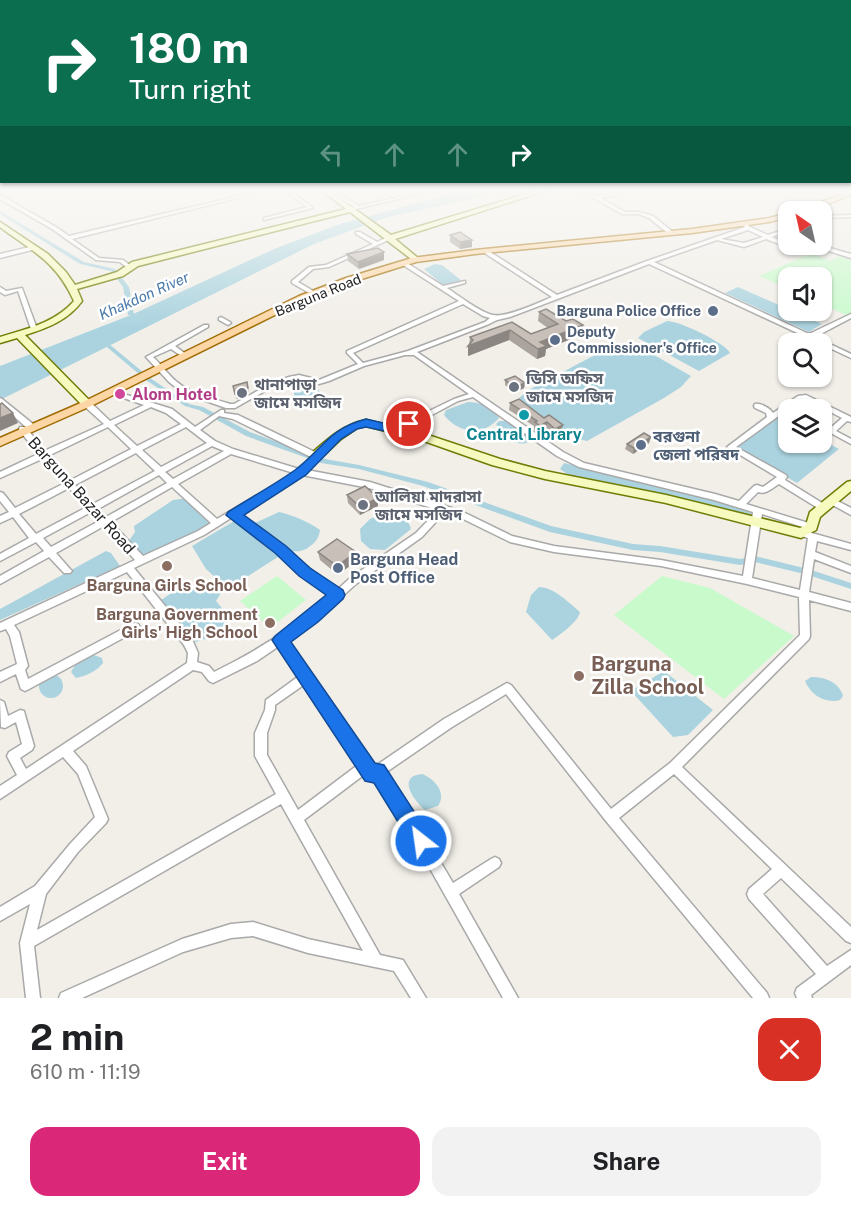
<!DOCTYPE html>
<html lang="en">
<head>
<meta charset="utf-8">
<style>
	:root { --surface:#fff; --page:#f2f2f2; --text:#202124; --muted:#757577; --accent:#db2777 }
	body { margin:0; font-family:"Public Sans","Noto Sans Bengali",sans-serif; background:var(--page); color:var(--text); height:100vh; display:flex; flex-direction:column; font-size:22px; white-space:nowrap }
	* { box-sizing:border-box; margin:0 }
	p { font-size:20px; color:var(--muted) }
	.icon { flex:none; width:33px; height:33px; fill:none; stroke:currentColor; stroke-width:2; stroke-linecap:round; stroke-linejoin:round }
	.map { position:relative; height:998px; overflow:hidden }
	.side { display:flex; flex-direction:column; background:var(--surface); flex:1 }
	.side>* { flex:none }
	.top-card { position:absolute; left:0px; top:0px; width:852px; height:183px; box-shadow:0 2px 4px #0004; background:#0b6e4f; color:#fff; overflow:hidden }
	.needle { width:39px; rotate:326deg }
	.controls { position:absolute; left:778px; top:201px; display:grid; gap:12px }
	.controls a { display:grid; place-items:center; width:54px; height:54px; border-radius:12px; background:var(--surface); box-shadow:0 2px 4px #0004; font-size:30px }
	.pin { position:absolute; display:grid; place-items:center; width:51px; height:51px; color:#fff; margin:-26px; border:3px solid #fff; border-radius:50%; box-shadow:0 2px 6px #0007 }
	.me { position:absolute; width:66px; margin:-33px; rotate:330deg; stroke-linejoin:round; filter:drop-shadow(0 0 4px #0008) }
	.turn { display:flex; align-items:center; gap:21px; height:126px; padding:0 30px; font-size:27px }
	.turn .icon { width:78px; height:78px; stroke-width:2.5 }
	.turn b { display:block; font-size:42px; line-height:51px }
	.lanes { display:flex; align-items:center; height:57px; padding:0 30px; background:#0003; justify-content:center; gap:30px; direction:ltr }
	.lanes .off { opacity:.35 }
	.round { display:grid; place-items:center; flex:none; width:63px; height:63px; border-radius:18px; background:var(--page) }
	.head { display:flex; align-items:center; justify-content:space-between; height:102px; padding:0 30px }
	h1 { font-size:36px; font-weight:700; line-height:45px }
	.button { display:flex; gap:12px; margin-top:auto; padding:12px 30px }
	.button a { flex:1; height:69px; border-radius:18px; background:var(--accent); color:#fff; font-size:24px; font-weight:700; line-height:69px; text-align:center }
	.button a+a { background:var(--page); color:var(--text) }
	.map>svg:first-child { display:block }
	.park { fill:#c8facc }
	.water { fill:#aad3df }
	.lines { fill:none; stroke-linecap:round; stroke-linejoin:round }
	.canal { fill:#aad3df; fill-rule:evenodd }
	.street-casing { stroke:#a9a9a9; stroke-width:3 }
	.secondary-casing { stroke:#707d05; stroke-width:3 }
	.primary-casing { stroke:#a06b00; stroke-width:3 }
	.street { fill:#fff; fill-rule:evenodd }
	.secondary { fill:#f7fabf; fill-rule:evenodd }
	.primary { fill:#fcd6a4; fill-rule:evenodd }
	.wall { fill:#aba49e }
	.shaded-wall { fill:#8b8681 }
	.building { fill:#c7bfb8; stroke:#8b8681; stroke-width:1.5 }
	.route { fill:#1a73e8; stroke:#114b97; stroke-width:1.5 }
	.service-dot { fill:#5c6f8a; stroke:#fff; stroke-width:2 }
	.worship-dot { fill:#6b7280; stroke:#fff; stroke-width:2 }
	.hotel-dot { fill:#d1479c; stroke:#fff; stroke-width:2 }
	.culture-dot { fill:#0f9aa8; stroke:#fff; stroke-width:2 }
	.education-dot { fill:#8d6e63; stroke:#fff; stroke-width:2 }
	.labels { text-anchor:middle; stroke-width:5; stroke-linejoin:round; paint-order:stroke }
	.far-street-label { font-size:14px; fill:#222; stroke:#fff }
	.far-service-label { font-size:14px; font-weight:bold; fill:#4e5e75; stroke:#fff; text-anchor:end }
	.far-water-label { font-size:15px; font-style:italic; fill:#4a7aab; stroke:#fff }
	.worship-label { font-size:16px; font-weight:bold; fill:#5b616d; stroke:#fff; text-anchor:start }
	.hotel-label { font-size:16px; font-weight:bold; fill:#b23c85; stroke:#fff; text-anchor:start }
	.culture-label { font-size:16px; font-weight:bold; fill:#0d838f; stroke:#fff }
	.service-label { font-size:16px; font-weight:bold; fill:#4e5e75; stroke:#fff; text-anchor:start }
	.street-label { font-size:16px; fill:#222; stroke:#fff }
	.education-label { font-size:16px; font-weight:bold; fill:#785e54; stroke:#fff }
	.near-education-label { font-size:20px; font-weight:bold; fill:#785e54; stroke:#fff; text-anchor:start }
</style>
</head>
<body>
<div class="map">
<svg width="851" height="998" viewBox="0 0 851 998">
	<rect width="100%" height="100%" fill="#f2efe9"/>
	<g class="park">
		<polygon points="811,253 830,261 841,256 851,260 851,313 846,315 822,304 822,278 789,278 789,289 759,276"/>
		<polygon points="277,576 306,600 270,628 240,601"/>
		<polygon points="662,576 710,588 794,636 724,699 614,615"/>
	</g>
	<g class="water">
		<polygon points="465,190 512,190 388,217 314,244 0,400 0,366 131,315 274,249 340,224"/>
		<polygon points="435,264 442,265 462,281 443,285 424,269"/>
		<polygon points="738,287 822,324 809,332 725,293"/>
		<path d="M667 321C680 321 725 343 730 353L699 371 638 338 644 332Z"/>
		<path d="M624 343 647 351 691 376 681 387 664 398 587 441C564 436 535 415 519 398L527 391 610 347Z"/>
		<polygon points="315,385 326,400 324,404 306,407 294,400 294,391"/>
		<path d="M468 402C480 402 494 407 499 418 483 437 458 433 444 415L446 410Z"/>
		<polygon points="776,417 789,424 789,442 822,442 822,440 839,449 797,483 735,447"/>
		<path d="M499 421H508L528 435 529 442C514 447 506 439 498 427L496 424Z"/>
		<polygon points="564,463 652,483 731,505 753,514 751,516 570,476 560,469"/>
		<polygon points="180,499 184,499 209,523 210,526 142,557 128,542 135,532 134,526 173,500"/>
		<path d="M279 512C295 516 307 521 320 530 319 539 314 544 306 549 287 558 272 539 257 527L255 523Z"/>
		<path d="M382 514C396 513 407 515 411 529L385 550 370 549 361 541 360 529 370 519Z"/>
		<polygon points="236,520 281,555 228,589 206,569 192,546"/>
		<polygon points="106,551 111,553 120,566 0,620 0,609"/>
		<path d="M211 586 221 593 216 601 231 619C220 629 207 642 192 642L173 619 161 600 176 590Z"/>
		<path d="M539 587C554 587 569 603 580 612 579 621 560 635 552 640L526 612 531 595Z"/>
		<path d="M94 655 102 658 103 663C97 671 86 676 76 678L71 672 77 662Z"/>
		<polygon points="664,671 713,710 688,735 673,737 631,691"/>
		<circle cx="51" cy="686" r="12"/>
		<path d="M811 677C825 677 839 682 843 696L840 700C825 704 811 695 805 681Z"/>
		<path d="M422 774C435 779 447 793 438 806L425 810C414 801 396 776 422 774Z"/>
	</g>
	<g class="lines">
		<g class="canal">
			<polygon points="0,211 84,262 115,269 129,287 134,315 133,316 128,315 123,287 111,271 80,264 0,214"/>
			<polygon points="103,339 150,378 189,404 203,407 250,432 325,459 359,465 428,482 551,526 633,544 660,546 740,559 755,556 808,569 851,583 851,589 808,575 755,562 740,565 660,552 633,550 550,532 423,486 359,469 321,463 246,436 199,410 185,406 146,380 101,342 101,340"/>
		</g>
		<g class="street-casing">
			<g id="street">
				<polygon points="264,190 270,190 72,239 99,258 123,260 132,267 132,269 130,270 120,262 96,260 52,229 0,199 0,196 2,196 56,227 69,236"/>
				<polygon points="285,190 289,190 313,208 264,220 264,218 307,207"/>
				<polygon points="328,190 333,190 359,206 430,190 436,190 352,210 350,209 354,207"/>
				<polygon points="574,190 579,190 598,196 626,190 632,190 632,191 601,198 625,212 639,212 653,216 674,233 669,234 649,218 639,214 622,214 590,196"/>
				<polygon points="851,215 851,217 822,218 822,216"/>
				<path d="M742 223H746L750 227 768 235 789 228V231L771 237 782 241 789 239V243L782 245 766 239 744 247 717 240 654 262 809 334 851 314V318L815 337 851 354V358L649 264 510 317 497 320 489 324 417 352 563 452 584 463 715 494 739 501 754 486 757 485 763 487 777 477 727 447 767 417 766 413 755 408 754 406 755 404C761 403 770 408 773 413L798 396 806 395 851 417V422L847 421 836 431 851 439V444L827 431 842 418 805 399H802L736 447 786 475 787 477 785 480 827 506 828 508 827 510H821L779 484C772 488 766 495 758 492L746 504 815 525 816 527 815 529 812 530 762 514 752 578 800 590 808 538 798 535 797 533 798 531 801 530 851 544V550L817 541 815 552 851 566V573L814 559 809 592 851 603V611L809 600 810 636 809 639 682 767 851 927V943L846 941 781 878 763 894 827 966 851 950V965L811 995 812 998H797L795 993 797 988 816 974 749 899 747 894 749 889 772 869 674 774 619 818 767 993 769 998H753L606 821 506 694 452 727 385 773 405 802 453 883 491 859 495 857 499 859 501 863 499 867 459 894 518 998H503L397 810 375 779 372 780 368 778 365 774 304 820 380 955 403 960 426 998H411L394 971 308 953 253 936 231 938 183 952 82 998H59L61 993 182 939 231 924 253 922 308 939 363 951 281 804 34 946 40 998H26L20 943 30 904 0 921V907L35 886 70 844 95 817 78 774 63 757 0 799V786L17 775 7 756 9 752 22 744 16 722 5 728 1 727 0 700 4 702 8 716 20 710 24 711 25 715 34 746 32 750 20 758 26 769 187 663 188 653 184 645 127 572 14 625 19 632 28 666 25 670 28 679 132 624 135 623 138 624 140 627 138 630 29 689 25 691 21 689 16 674 0 682V672L17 664 10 636 6 629 0 631V623L135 560 104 526 56 553 70 569 72 571 70 573H64L49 557 0 584V576L44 551 36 542 0 561V554L29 538 13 517 0 523V516L9 512 0 501V492L3 493 15 508 65 483 42 459 0 478V472L38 454 20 431 19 429 20 427H26L44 451 104 424 82 404 81 402 82 400H88L110 421 144 405 109 393 108 392 111 390 172 409 195 427 221 410H224V413L238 415 319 454 320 456 319 458 307 470 370 482 461 511 512 536 554 546 661 560 743 576 753 512 714 500 579 467 557 456 473 397 458 401 400 432H394L393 430 394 428 454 399 469 394 414 355H405L364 366 329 381 319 384 299 379 292 380 272 387 235 408H226L206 401 178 389 169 382 146 357 204 325H208V327L175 346 187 355V357H183L171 349 153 357C162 365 168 375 177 382 191 394 212 398 230 404H234L268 385 289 377 299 375 319 380 358 364 347 353V351L459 301 403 265V263H407L443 286 465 281V283L447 288C458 295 481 313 493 315 506 318 538 303 552 297L483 252V250H487L557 295 647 261 745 227 742 224ZM748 230 763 237 744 243 721 239ZM463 304 483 316 490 318 485 322 408 351 363 363 353 353ZM151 407 166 413 181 424 137 446 114 425ZM219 416 233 419 311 457 299 469 233 449 215 441 200 430ZM108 427 131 449 71 480 48 456ZM186 427 207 443 161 467 142 450ZM212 446 224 451 173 479 165 472ZM136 453 155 471 93 504 75 485ZM231 454 294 473 217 519 178 484ZM159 475 167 483 106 517 98 509ZM302 475 369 488 438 510 416 533 350 578 337 590C303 566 275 534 238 514ZM172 487 211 523 198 531 143 556 111 522ZM69 488 87 507 36 534 19 514ZM91 512 99 521 51 547 43 538ZM445 512 455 515 510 542 554 552 661 566 747 584 799 597 800 635 670 763 611 809 511 685 507 683 444 719 374 767 312 677 311 673 309 672 287 640 315 621 356 584 422 537ZM231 518C269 539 296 571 331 595 295 627 257 651 214 672L209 666 197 662 198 653 192 639 134 568 204 535ZM279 646 299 676 266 700 265 710 255 733V756L276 794 37 930 46 894 78 852 106 823 108 819 86 766 73 751 193 670 202 672 209 681 213 683 257 661ZM305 684 359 764 298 810 267 755V733L275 710V705Z"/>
				<polygon points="356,232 360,232 377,242 390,236 393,238 329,267 313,269 298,282 315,292 315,294 311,294 292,283 292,281 309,267 326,265 373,244 356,234"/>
				<polygon points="806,244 816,244 851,254 851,258"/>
				<polygon points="34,246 36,247 36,249 0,258 0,254"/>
				<polygon points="0,287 6,291 22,288 37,329 36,330 34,331 31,329 18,291 5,295 0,292"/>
				<polygon points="221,317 230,322 231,323 228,325 219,320 219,318"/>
				<polygon points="0,398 2,399 33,424 34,426 33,428 27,428 0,404"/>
				<polygon points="832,498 851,508 851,515 829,503 828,501"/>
			</g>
		</g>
		<g class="secondary-casing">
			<g id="secondary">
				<path d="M321 190H328L391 235 539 190H548L395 239 418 258 419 260 415 262 350 212 138 266 123 276 77 289 82 301C68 320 48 328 25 335L89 400 90 402 89 404H81L17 338 0 343V337C26 329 55 323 74 301 56 261 33 252 0 227V222L48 254 66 272 75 285 117 272 132 262 346 209Z"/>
				<path d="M366 420 428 435 500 459 545 471 666 495 800 528 806 525 810 512 847 482 851 481V491L820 517 816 530 801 538 666 503 545 479 492 465 421 440 366 426 357 428 341 439 320 459H312L310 456 312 453C329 438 343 425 366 420Z"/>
			</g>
		</g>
		<g class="primary-casing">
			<g id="primary">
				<polygon points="851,191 851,195 806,212 795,212"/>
				<polygon points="789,213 789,217 769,222 692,233 475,254 416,262 352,282 305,300 91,406 0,446 0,438 83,402 299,296 346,278 412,258 475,250 692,229 769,218"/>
			</g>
		</g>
		<use href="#street" class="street"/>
		<use href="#secondary" class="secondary"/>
		<use href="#primary" class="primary"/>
	</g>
	<g class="wall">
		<polygon points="450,235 472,247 460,249 450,242"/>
		<polygon points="347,254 384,260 359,269 348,261"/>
		<polygon points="539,312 581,335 546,349 545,356 537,359 509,340 468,356 470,337 512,322 531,334 548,328 538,321"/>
		<polygon points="505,380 525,383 524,388 514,393 505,385"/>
		<polygon points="519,399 561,432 554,436 546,429 539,433 534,429 534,426 509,410 510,403"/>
		<polygon points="649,443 633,454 625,449 627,444"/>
		<polygon points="347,495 378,498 378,506 360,515 348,503"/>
		<polygon points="318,552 356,552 356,561 338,575 320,560"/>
	</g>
	<g class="shaded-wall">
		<polygon points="472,240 472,247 460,249 460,242"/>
		<polygon points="384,252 384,260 359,269 358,262"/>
		<polygon points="583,325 581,335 546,349 545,356 537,359 538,349 540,342"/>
		<polygon points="510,330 509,340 468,356 468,346"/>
		<polygon points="525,383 524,388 514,393 515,387"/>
		<polygon points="248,388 249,393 237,399 235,394"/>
		<polygon points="13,413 18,423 0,431 0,418"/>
		<polygon points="547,422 546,429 539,433 540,426"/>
		<polygon points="563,425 561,432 554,436 555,429"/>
		<polygon points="651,437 649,443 633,454 634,448"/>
		<polygon points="378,498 378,506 360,515 360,507"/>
		<polygon points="356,552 356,561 338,575 337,566"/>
	</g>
	<g class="building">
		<polygon points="460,232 472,240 460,242 450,235"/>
		<polygon points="378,248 384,252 358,262 347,254"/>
		<polygon points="546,309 566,321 573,319 583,325 540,342 547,346 538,349 510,330 468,346 473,340 470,337 512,322 531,334 558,324 539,312"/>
		<polygon points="515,376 525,383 515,387 505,380"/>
		<polygon points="247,382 248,388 235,394 233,386"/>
		<polygon points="519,399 544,418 549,415 563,425 555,429 547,422 540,426 535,422 537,421 510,403"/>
		<polygon points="2,403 13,413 0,418 0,404"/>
		<polygon points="644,433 651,437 634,448 627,444"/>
		<polygon points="365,486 378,498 360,507 347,495"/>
		<polygon points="337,539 356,552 337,566 318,552"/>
	</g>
	<linearGradient id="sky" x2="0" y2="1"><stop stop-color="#8fc0e4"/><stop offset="0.58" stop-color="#f9f8f5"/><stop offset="1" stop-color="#f9f8f5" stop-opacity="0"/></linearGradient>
	<rect width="851" height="329" fill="url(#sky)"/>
	<path class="route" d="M366 419 396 426 409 420 415 424 398 434 366 427 357 429 341 439 306 475 244 515 286 546 310 568 343 590 345 595 343 599 318 622 291 642 375 763 384 765 428 833 431 841 428 848 421 851 414 848 374 783 365 781 272 640 275 636 326 595 299 576 275 553 226 515 228 512C250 498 274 485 295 470 323 449 328 429 366 419Z"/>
	<g class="service-dot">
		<circle cx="713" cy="311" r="6"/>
		<circle cx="555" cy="340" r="6"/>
		<circle cx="641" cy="445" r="6"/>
		<circle cx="338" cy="568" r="6"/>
	</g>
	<g class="worship-dot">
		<circle cx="514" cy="387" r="6"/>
		<circle cx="242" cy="393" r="6"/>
		<circle cx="363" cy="505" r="6"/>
	</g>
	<circle class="hotel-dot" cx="120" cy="394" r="6"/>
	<circle class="culture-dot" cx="524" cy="415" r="6"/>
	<g class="education-dot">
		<circle cx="167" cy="566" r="6"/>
		<circle cx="270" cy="623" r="6"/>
		<circle cx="579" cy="676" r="6"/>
	</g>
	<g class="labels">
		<g class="far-street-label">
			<text transform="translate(318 295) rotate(-22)" y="5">Barguna Road</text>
		</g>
		<g class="far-service-label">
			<text x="701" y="316">Barguna Police Office</text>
			<text x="567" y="337" text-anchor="start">Deputy<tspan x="567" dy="16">Commissioner's Office</tspan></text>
		</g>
		<g class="far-water-label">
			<text transform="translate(144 296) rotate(-24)" y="5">Khakdon River</text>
		</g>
		<g class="worship-label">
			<text x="526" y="384">ডিসি অফিস<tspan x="526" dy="18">জামে মসজিদ</tspan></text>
			<text x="254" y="390">থানাপাড়া<tspan x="254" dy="18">জামে মসজিদ</tspan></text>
			<text x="375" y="502">আলিয়া মাদরাসা<tspan x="375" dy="18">জামে মসজিদ</tspan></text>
		</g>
		<g class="hotel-label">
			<text x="132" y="400">Alom Hotel</text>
		</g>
		<g class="culture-label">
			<text x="524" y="440">Central Library</text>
		</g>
		<g class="service-label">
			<text x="653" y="442">বরগুনা<tspan x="653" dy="18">জেলা পরিষদ</tspan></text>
			<text x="350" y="565">Barguna Head<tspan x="350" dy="18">Post Office</tspan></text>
		</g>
		<g class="street-label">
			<text transform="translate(82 495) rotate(48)" y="6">Barguna Bazar Road</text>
		</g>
		<g class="education-label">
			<text x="167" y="591">Barguna Girls School</text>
			<text x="258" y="620" text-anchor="end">Barguna Government<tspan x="258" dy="18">Girls' High School</tspan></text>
		</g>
		<g class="near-education-label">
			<text x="591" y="671">Barguna<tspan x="591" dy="23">Zilla School</tspan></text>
		</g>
	</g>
</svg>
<div class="controls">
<a><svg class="needle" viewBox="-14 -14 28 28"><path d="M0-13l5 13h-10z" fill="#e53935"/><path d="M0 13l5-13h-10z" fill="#757577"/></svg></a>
<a><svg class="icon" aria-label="sound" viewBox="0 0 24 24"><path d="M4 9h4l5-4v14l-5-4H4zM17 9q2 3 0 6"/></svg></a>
<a><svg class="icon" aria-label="search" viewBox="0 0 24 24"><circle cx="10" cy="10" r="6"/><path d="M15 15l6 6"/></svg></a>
<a><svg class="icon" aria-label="layers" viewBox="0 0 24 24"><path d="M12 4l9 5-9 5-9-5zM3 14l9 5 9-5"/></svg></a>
</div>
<div class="pin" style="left:409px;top:424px;background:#d93025"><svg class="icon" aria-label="arrive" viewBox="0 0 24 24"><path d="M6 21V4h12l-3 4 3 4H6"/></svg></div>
<svg class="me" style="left:421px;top:841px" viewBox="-20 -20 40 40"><circle r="17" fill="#1a73e8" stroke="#fff" stroke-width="3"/><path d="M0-11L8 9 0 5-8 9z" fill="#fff"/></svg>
<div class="top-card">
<div class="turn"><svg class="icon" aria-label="right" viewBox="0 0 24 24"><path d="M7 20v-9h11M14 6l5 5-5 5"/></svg><div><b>180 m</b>Turn right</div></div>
<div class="lanes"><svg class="icon off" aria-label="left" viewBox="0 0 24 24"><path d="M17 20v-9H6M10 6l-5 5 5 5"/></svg><svg class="icon off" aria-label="ahead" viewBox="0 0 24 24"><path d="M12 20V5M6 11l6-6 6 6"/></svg><svg class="icon off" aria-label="ahead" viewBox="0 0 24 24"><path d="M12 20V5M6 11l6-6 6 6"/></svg><svg class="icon" aria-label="right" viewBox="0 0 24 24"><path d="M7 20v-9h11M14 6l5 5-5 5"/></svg></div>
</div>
</div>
<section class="side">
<div class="head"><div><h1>2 min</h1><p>610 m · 11:19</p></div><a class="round" style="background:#d93025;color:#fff"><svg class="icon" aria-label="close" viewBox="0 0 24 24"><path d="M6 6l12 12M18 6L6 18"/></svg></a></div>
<div class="button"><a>Exit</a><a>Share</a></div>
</section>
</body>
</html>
